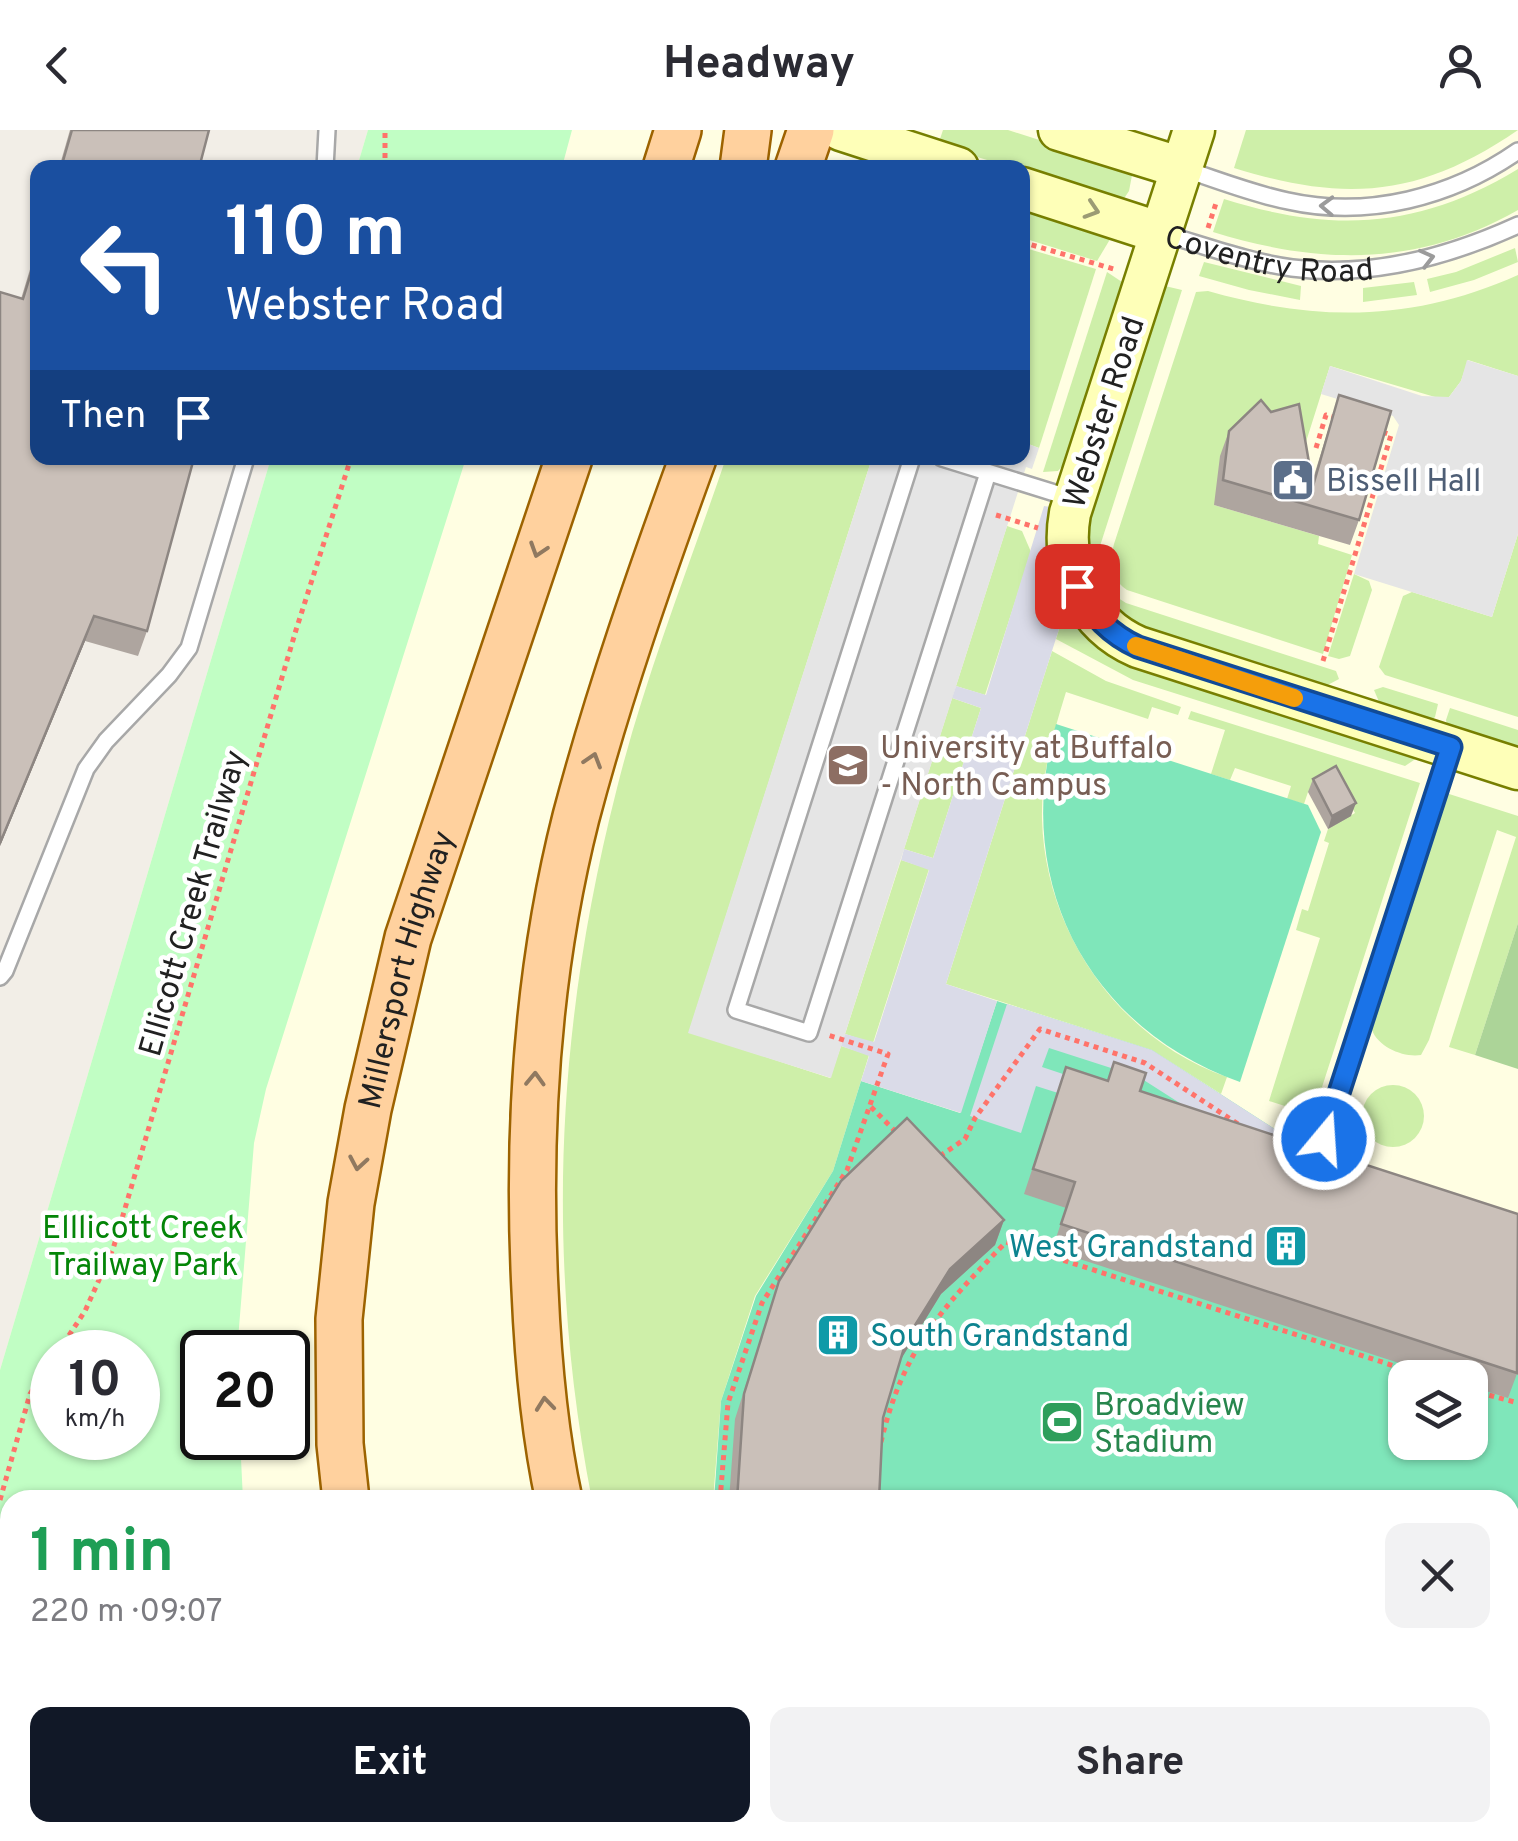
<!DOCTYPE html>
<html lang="en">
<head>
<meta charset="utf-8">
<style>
	:root { --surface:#fff; --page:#f2f2f3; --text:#2b2b33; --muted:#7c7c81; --accent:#111827 }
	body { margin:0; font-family:Overpass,sans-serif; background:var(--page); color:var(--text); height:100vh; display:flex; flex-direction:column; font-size:38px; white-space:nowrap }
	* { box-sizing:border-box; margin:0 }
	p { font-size:32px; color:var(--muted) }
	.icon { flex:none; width:55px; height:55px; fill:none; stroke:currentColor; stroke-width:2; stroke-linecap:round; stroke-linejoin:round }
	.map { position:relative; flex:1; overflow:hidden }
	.panel { position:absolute; left:0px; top:1360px; width:1520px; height:352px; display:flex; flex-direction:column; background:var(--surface); border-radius:30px 30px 0 0; box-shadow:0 2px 8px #0004 }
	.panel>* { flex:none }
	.hud { position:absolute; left:30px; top:30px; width:1000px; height:305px; border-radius:20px; box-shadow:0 2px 8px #0004; background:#1a4fa0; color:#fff; overflow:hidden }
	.fabs { position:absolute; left:1388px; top:1230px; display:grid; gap:20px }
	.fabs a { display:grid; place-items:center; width:100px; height:100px; border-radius:20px; background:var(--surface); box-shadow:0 2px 8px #0004; font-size:50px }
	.speed { position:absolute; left:30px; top:1200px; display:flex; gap:20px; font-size:50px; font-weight:700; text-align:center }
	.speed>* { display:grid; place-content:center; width:130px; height:130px; border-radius:50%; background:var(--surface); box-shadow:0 2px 8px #0004; line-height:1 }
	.speed small { font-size:25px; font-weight:400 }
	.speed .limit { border:5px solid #111; border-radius:15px; background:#fff; color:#111 }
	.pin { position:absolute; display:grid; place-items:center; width:85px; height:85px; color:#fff; margin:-42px; border-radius:20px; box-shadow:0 5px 15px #0006 }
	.me { position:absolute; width:110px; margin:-55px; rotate:18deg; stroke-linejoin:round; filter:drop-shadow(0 0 8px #0008) }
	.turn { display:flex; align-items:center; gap:35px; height:210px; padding:0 30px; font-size:45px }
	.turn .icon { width:130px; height:130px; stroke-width:2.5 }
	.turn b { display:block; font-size:70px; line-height:85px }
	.then { display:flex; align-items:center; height:95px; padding:0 30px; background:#0003; gap:20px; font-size:38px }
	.round { display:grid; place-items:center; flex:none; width:105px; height:105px; border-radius:20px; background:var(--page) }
	.overview { display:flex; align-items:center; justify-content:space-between; height:170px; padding:0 30px }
	h1 { font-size:60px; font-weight:700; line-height:75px; color:#1e9e55 }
	.button { display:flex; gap:20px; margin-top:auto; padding:20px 30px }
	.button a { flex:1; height:115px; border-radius:20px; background:var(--accent); color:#fff; font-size:40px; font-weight:700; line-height:115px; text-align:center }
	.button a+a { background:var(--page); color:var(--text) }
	header { display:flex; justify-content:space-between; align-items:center; height:130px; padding:0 30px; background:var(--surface); font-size:45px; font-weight:700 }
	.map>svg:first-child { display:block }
	.education { fill:#fffee2; fill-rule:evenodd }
	.grass { fill:#ceefa9 }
	.forest { fill:#acd498 }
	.park { fill:#c1fec4; fill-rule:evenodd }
	.pitch { fill:#7fe6ba; fill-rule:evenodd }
	.parking { fill:#e5e5e5 }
	.plaza { fill:#dadbe8 }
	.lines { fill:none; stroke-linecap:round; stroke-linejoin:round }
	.lane-casing { stroke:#a8a8a8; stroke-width:20 }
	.secondary-casing { stroke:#777f00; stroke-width:45 }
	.primary-casing { stroke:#9d6300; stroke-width:50 }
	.path { stroke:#ff736a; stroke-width:5; stroke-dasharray:5 5; stroke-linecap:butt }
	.lane { stroke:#fff; stroke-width:15 }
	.secondary { stroke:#feffb8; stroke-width:40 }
	.primary { stroke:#ffd19e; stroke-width:45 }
	.wall { fill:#aea59f }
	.shaded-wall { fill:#8d8682 }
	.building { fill:#cac0b9; stroke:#8d8682; stroke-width:2.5 }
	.oneway { stroke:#9b9b9b }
	.oneway2 { stroke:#9b9b74 }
	.oneway3 { stroke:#907960 }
	.route-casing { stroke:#114b97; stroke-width:25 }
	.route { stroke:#1a73e8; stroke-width:18 }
	.slow { stroke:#f59e0b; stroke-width:18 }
	.labels { text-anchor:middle; stroke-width:9; stroke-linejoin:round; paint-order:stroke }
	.street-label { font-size:32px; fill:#212121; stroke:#fff }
	.service-label { font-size:32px; fill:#4e5e75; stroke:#fff; text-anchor:start }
	.education-label { font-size:32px; fill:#785e54; stroke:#fff; text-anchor:start }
	.park-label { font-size:32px; fill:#048508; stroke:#fff }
	.culture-label { font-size:32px; fill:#0d838f; stroke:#fff; text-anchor:end }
	.leisure-label { font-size:32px; fill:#27864d; stroke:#fff; text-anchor:start }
</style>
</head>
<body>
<header><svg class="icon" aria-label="back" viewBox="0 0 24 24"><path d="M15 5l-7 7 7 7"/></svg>Headway<svg class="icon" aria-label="person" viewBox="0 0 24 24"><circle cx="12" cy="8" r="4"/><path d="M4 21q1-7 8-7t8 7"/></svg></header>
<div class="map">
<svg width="1518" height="1711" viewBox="0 0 1518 1711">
	<rect width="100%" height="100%" fill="#f2eee7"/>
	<path class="education" d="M368 0H1518V1711H0V1240L271 328H1022V38L357 37ZM52 1222H138V1308H52ZM202 1222H288V1308H202ZM1405 1248H1470V1312H1405ZM10 1370H1510V1702H10Z"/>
	<g class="grass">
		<polygon points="943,0 1008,0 1133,40 1129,61 1121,73 1023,41 1022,38 1010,37 938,15"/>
		<path d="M1246 0H1518C1420 67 1346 73 1234 38Z"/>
		<path d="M1518 39V80C1418 137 1320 135 1213 102L1224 69C1332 103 1419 99 1518 39Z"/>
		<polygon points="1023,75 1112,106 1097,131 1023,108"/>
		<polygon points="1022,117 1096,139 1039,318 1023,312"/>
		<polygon points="1515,118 1518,132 1474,150 1430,162 1427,149 1456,142"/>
		<polygon points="1204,132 1301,156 1300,170 1249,160 1199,146"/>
		<polygon points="1107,142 1122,152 1063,335 1058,341 1043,342"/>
		<path d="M1518 145V246L1468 230 1461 251 1449 267H1435L1330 236 1305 315 1214 375 1319 406 1318 414 1352 425 1323 524 1127 460C1110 448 1109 433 1114 414L1196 162 1208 161C1317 192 1413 192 1518 145Z"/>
		<polygon points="1414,152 1417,165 1363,172 1363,158"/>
		<polygon points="1165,156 1182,160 1100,416 1099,439 1091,437 1087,412 1089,392"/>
		<path d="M726 328H872L689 902 830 948 841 916 869 925 833 1041 755 1166 721 1271 713 1370H592C545 1128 556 897 617 658 645 546 689 437 726 328Z"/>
		<polygon points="1007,396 1022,401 1031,422 985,565 956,556"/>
		<polygon points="1518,404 1518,587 1385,545 1379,537 1403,466 1412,462 1492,487"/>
		<polygon points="1354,444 1369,451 1372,460 1350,526 1339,529 1328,526"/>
		<polygon points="1104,454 1115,466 1126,473 1336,541 1339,549 1322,558 1149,505 1126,491 1099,460"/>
		<polygon points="1066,477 1410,621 1417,628 1405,636 1133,550 1056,509"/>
		<path d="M1052 521 1106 551 1181 577 1178 585 1152 577 1148 589 1066 562C1053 604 1041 645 1042 689 1045 803 1119 909 1227 947L1221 964 1152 920 946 854Z"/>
		<polygon points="1383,557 1438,574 1435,587 1427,594 1380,574 1374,560"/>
		<polygon points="952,568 981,578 933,728 904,719"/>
		<polygon points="1450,578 1518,600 1518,623 1448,601 1446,590"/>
		<polygon points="1191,581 1420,653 1313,985 1269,971 1320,808 1296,800 1302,779 1308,781 1329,713 1324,711 1328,699 1355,683 1348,670 1308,662 1304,674 1287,669 1291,656 1235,638 1230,650 1211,644 1225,600 1188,589"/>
		<path d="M1446 663 1518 686V793L1475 925 1449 917 1516 707 1497 700 1429 910 1421 925C1404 928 1378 917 1372 900Z"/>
		<polygon points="901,730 929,739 873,913 845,904"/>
		<circle cx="1393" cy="986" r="31"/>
		<polygon points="946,1703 973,1711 704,1711 700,1703"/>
	</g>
	<polygon class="forest" points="1518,793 1518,939 1475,925"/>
	<g class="park">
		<polygon points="368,0 572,0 562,37 357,37"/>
		<path d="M271 328H466L266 959 254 1013 237 1222H202V1308H240L243 1370H10V1702H316L319 1711H0V1240ZM52 1222H138V1308H52Z"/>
	</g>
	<g class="pitch">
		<path d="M1056 594 1308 675 1321 702 1240 952C1087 898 1011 750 1056 594Z"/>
		<path d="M997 871 1152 920 1284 1005 1275 1033 1518 1113V1711H973L946 1703 1510 1702V1370H714L721 1271 756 1166 833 1041 861 951 960 983ZM1405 1248H1470V1312H1405Z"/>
	</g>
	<g class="parking">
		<polygon points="1467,230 1518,246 1518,404 1492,487 1354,444 1399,295 1393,286 1321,264 1330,236 1422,266 1449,267 1461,251"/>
		<polygon points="1023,312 1039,318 1032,339 1026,337 831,948 688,903 872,328 1022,328"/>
	</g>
	<g class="plaza">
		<polygon points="1044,376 1050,377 1047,414 1049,431 1058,463 1066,477 946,854 997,871 961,983 861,951 869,926 841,916 845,904 874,912 929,740 901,730 904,719 933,728 981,578 952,568 956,556 986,565"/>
		<polygon points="1007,874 1152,920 1284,1005 1275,1034 1139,947 1049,918 1042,937 1105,958 1099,976 1036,956 1021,1003 970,986"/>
	</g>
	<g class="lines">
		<g class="lane-casing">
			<g id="lane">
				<polyline points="325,38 327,0"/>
				<path d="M1184 39C1218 50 1253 64 1288 71 1368 89 1452 67 1518 21"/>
				<path id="s1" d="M1164 104C1206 116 1249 132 1292 138 1370 148 1448 127 1518 95"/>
				<polyline points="912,328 736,880 809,903 988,343"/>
				<polyline points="942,328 1074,369"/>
				<polyline points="0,847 5,841 86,639 106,611 169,545 189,518 246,328"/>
				<polyline points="1324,1009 1449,621"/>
			</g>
		</g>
		<g class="secondary-casing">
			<g id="secondary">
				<polyline points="841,0 958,38"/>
				<polyline points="1059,0 1182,38"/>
				<path d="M1194 0 1070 383C1060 438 1085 494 1138 517L1518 639"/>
				<polyline points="1022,58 1161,103"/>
			</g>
		</g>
		<g class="primary-casing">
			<g id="primary">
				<polyline points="666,38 678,0"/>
				<polyline points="743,38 748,0"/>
				<polyline points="798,38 811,0"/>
				<path id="s2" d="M346 1370 340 1314 339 1189 351 1073 368 979 408 808 569 328"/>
				<path d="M559 1370C544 1301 538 1230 535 1160 527 1002 537 841 576 687 608 566 650 446 693 328"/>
				<polyline points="419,1702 422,1711"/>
				<polyline points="668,1702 671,1711"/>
			</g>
		</g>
		<g class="path">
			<polyline points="385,38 385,0"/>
			<polyline points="1208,98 1217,70"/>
			<polyline points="1022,112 1117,140"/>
			<polyline points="1316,318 1326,285 1334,287"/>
			<polyline points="996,385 1038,398"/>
			<polyline points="1323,531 1391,305 1382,302"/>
			<polyline points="871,977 899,1005"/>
			<polyline points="940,1026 965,1009 975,988 1040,899 1145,933 1241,996"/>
			<polyline points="58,1222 85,1181 113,1119 296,500 351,328"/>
			<polyline points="1470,1260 1518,1273"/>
			<path d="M881 1312C903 1219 942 1178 1006 1112L1432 1248"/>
			<polyline points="0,1370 30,1264 52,1230"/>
			<polyline points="720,1370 728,1273 762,1173 847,1040 888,924 828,905"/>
			<polyline points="1510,1670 1518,1647"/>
			<polyline points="1497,1711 1500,1702"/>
		</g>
		<use href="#lane" class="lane"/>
		<use href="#secondary" class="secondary"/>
		<use href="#primary" class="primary"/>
	</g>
	<g class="wall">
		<polygon points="70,0 209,0 199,38 59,38"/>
		<polygon points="38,113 38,328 147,501 138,526 85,511 0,716 0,162 21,169"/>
		<polygon points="1339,265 1359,390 1350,415 1214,375 1220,326 1229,301 1312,352"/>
		<polygon points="1313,649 1351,686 1328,699 1308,662"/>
		<polygon points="1066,937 1354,1031 1518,1241 1508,1268 1470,1256 1470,1248 1445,1248 1052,1120 1066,1078 1024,1064"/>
		<polygon points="1004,1090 995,1115 941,1164 901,1229 883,1288 879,1370 729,1370 735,1289 779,1151"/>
		<polygon points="1084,1702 1383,1702 1380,1711 1081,1711"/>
	</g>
	<g class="shaded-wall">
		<polygon points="94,486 85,511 0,716 0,713"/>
		<polygon points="1356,673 1351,686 1328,699 1332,686"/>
		<polygon points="1004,1090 995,1115 941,1164 898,1234 907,1208 950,1139"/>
	</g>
	<g class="building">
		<polygon points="72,0 209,0 199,38 61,38"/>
		<polygon points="38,120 38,328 194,328 147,501 94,486 0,713 0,162 23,169"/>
		<polygon points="1339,265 1391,281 1359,390 1223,350 1229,301 1261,270 1271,282 1299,274 1313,356"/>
		<polygon points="1336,636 1356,673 1332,686 1313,649"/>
		<polygon points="1114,932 1146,943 1140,961 1322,1021 1328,1003 1360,1013 1354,1031 1518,1084 1517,1243 1061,1094 1075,1052 1033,1039 1066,937 1108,951"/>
		<polygon points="907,988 1004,1090 950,1139 907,1208 883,1288 879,1370 737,1370 744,1264 779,1151 841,1051"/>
		<polygon points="1105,1702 1164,1702 1161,1711 1132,1711"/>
		<polygon points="1179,1702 1383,1702 1380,1711 1205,1711"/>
	</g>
	<defs><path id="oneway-chevron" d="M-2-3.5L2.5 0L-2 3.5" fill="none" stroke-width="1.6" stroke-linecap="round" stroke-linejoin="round" transform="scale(2.5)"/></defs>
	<g class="oneway">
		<use href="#oneway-chevron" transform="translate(1327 76) rotate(-178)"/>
		<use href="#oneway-chevron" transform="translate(1427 128) rotate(-14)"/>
	</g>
	<use class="oneway2" href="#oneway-chevron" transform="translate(1092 80) rotate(18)"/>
	<g class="oneway3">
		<use href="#oneway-chevron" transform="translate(538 420) rotate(108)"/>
		<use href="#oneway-chevron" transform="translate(593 630) rotate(-73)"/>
		<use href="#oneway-chevron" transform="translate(535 949) rotate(-88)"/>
		<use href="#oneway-chevron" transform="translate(358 1033) rotate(100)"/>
		<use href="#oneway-chevron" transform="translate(545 1274) rotate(-96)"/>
	</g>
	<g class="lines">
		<g class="route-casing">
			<path id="route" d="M1077 456C1090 483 1109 504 1138 517L1451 617 1324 1009"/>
		</g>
		<use href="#route" class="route"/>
		<polyline class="slow" points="1136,516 1294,568"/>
	</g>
	<defs>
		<g id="civic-square" transform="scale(2.25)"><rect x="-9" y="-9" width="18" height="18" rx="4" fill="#5c6f8a" stroke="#fff"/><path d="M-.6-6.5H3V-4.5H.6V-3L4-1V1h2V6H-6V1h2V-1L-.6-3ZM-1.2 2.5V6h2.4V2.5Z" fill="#fff"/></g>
		<g id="university-square" transform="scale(2.25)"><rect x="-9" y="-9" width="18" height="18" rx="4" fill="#8d6e63" stroke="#fff"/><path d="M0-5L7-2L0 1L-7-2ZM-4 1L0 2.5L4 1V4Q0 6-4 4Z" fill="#fff"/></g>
		<g id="building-square" transform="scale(2.25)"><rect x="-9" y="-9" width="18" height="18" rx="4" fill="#0f9aa8" stroke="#fff"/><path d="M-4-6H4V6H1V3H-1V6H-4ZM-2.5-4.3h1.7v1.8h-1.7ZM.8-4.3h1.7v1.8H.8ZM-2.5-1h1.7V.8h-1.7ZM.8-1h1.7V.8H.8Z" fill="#fff"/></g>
		<g id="stadium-square" transform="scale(2.25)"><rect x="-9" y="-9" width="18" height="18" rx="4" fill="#2e9e5b" stroke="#fff"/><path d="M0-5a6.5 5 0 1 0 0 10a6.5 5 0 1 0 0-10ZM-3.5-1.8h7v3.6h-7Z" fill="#fff"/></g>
	</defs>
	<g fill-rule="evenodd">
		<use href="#civic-square" x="1293" y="350"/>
		<use href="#university-square" x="848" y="635"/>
		<use href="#building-square" x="1286" y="1116"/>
		<use href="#building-square" x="838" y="1205"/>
		<use href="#stadium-square" x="1062" y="1292"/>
	</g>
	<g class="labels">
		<g class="street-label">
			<text dy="11" stroke="none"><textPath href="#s1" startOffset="108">Coventry Road</textPath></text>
			<text transform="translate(1103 282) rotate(-72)" y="11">Webster Road</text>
			<text transform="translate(192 773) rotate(-74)" y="11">Ellicott Creek Trailway</text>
			<text dy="11" stroke="none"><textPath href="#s2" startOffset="538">Millersport Highway</textPath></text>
		</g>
		<g class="service-label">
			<text x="1326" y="361">Bissell Hall</text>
		</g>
		<g class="education-label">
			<text x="880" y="628">University at Buffalo<tspan x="880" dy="37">- North Campus</tspan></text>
		</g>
		<g class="park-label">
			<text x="143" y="1108">Elllicott Creek<tspan x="143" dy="37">Trailway Park</tspan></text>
		</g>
		<g class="culture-label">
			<text x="1254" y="1127">West Grandstand</text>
			<text x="870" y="1216" text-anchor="start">South Grandstand</text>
		</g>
		<g class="leisure-label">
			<text x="1094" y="1285">Broadview<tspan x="1094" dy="37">Stadium</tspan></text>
		</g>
	</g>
</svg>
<div class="fabs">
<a><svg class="icon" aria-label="layers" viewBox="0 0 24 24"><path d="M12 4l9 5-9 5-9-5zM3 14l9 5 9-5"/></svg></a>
</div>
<div class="speed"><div>10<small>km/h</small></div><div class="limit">20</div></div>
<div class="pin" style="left:1077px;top:456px;background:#d93025"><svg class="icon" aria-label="arrive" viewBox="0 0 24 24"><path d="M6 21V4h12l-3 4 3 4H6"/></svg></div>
<svg class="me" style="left:1324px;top:1009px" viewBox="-20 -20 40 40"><circle r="17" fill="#1a73e8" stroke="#fff" stroke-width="3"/><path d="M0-11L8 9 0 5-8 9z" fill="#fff"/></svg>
<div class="hud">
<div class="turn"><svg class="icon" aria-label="left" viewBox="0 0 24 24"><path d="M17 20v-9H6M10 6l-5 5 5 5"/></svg><div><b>110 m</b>Webster Road</div></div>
<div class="then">Then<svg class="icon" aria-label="arrive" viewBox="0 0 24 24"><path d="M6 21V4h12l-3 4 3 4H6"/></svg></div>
</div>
<section class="panel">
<div class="overview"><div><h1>1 min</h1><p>220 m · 09:07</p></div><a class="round"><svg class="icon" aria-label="close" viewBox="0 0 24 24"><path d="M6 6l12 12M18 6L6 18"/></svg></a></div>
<div class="button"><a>Exit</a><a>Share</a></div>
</section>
</div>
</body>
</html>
